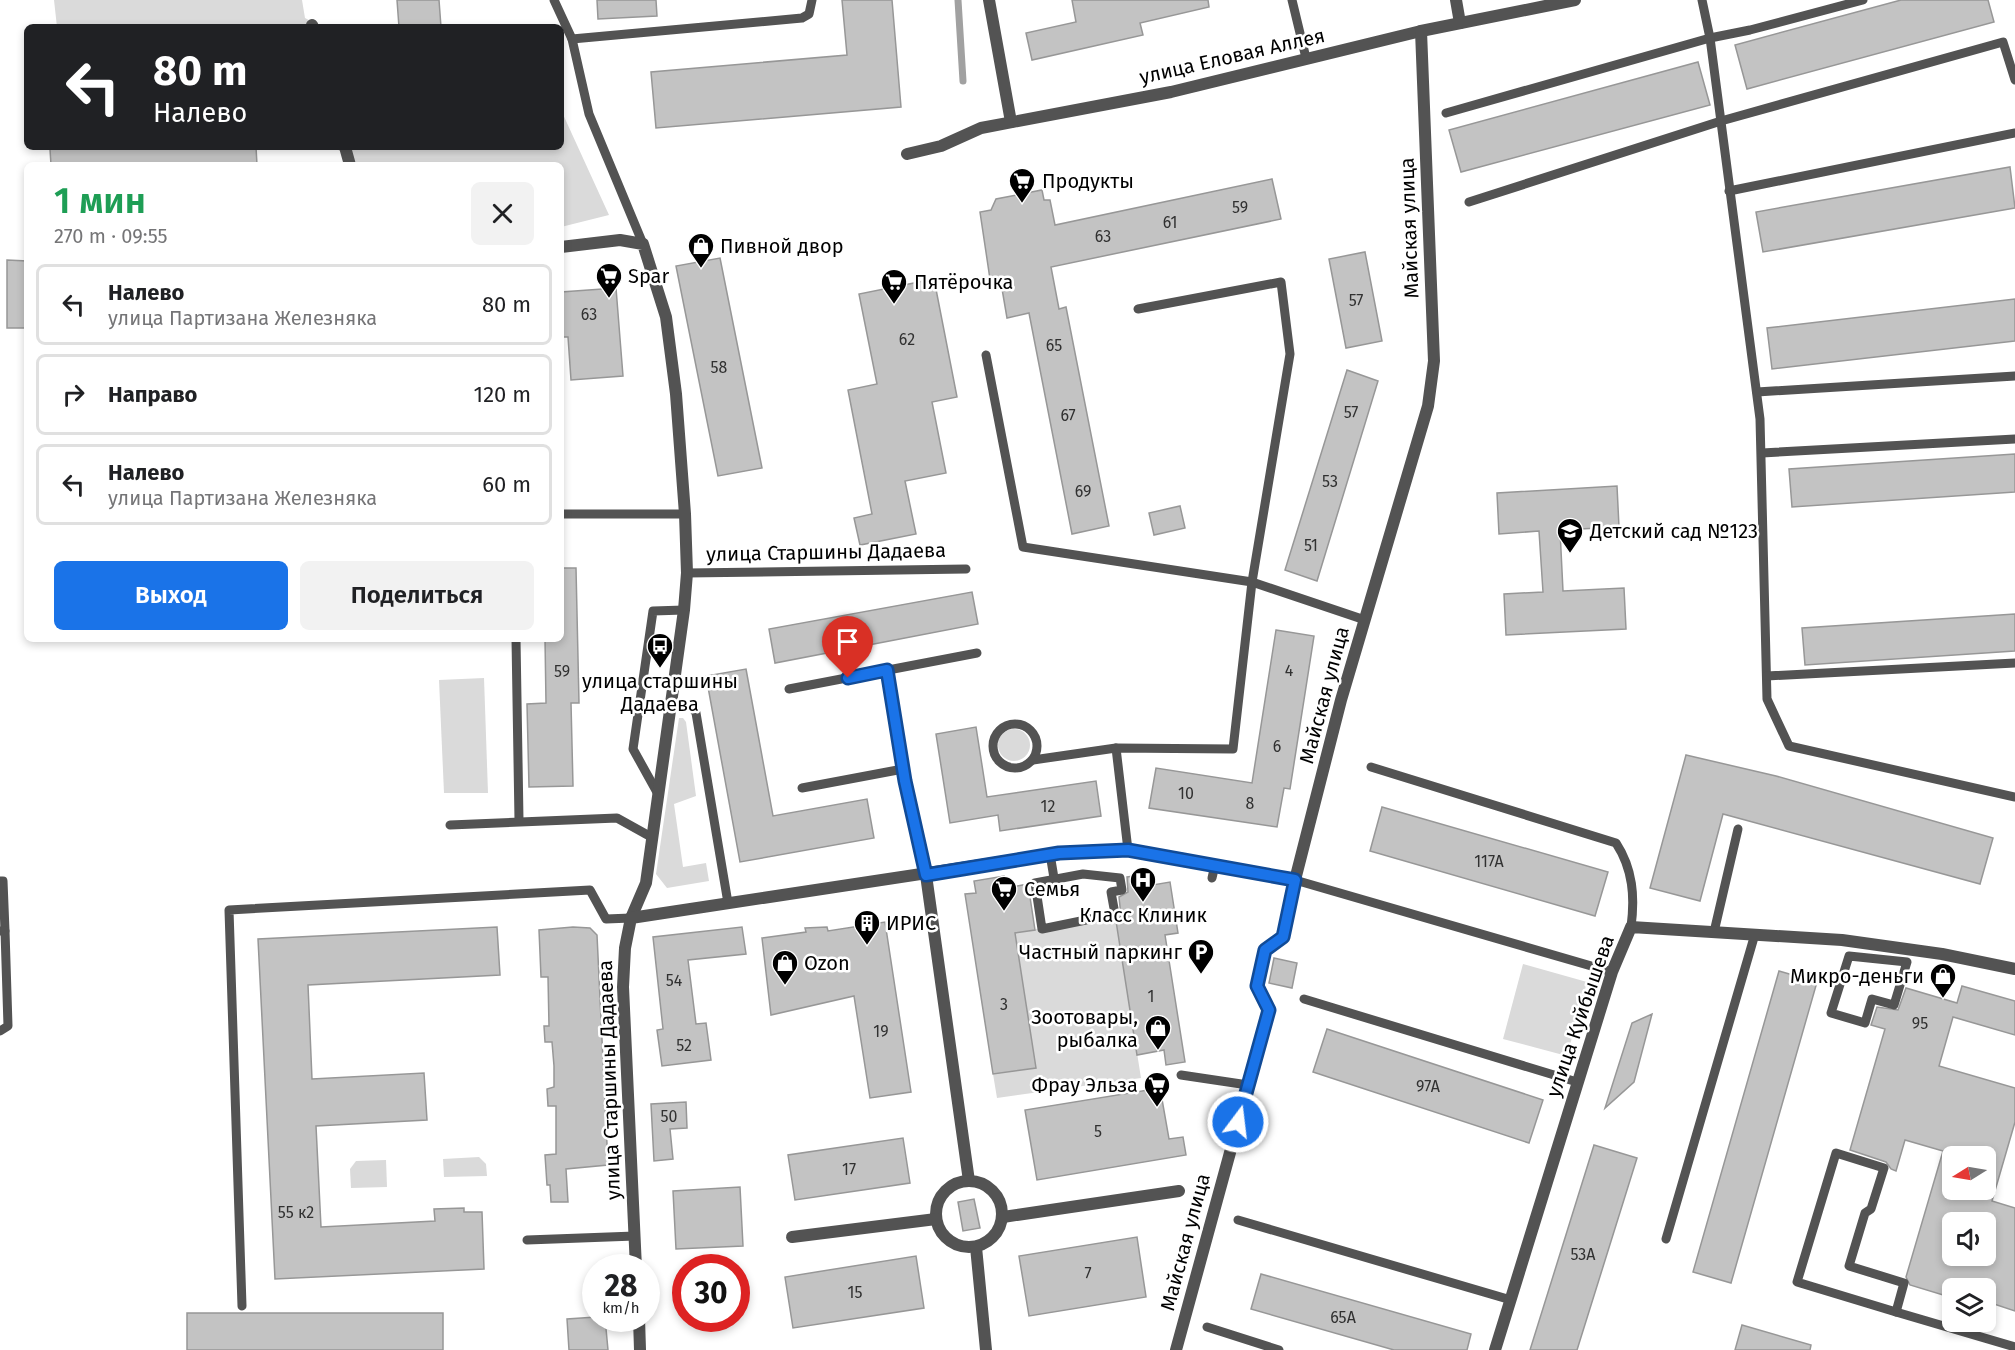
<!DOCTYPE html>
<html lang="ru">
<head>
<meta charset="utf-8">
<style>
	:root { --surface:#fff; --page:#f2f2f2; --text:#202124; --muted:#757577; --line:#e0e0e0; --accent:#1a73e8 }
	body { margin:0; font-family:"Fira Sans",sans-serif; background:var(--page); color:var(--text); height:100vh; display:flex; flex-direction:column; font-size:22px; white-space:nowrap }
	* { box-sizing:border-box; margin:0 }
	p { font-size:20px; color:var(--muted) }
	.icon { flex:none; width:33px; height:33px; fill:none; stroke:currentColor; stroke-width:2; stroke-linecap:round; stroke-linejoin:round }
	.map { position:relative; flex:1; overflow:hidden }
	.panel { position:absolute; left:24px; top:162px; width:540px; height:480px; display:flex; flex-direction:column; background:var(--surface); border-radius:9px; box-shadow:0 3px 9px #0003 }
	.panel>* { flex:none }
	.guide { position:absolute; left:24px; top:24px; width:540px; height:126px; border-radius:9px; box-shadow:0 3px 9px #0003; background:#202124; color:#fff; overflow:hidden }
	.needle { width:39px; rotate:259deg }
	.fabs { position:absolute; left:1942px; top:1146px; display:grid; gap:12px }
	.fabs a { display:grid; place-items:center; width:54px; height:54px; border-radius:9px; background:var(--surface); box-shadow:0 3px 9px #0003; font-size:30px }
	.speed { position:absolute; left:582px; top:1254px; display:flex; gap:12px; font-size:30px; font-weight:700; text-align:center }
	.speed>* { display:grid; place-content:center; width:78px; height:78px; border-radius:50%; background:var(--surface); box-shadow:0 3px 9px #0003; line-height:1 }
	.speed small { font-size:15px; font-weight:400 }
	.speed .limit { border:9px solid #d22; background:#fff; color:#111 }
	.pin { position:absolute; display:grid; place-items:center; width:51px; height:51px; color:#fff; margin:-62px -26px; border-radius:50% 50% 50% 0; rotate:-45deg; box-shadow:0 0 6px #0007 }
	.pin .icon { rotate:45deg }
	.me { position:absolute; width:66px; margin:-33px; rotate:15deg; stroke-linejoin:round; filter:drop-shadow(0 0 4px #0008) }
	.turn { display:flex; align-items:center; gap:21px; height:126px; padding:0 30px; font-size:27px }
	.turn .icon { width:78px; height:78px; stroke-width:2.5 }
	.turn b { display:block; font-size:42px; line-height:51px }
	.round { display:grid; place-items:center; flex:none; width:63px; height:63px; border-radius:9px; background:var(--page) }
	.head { display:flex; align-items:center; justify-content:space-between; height:102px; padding:0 30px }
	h1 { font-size:36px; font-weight:600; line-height:45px; color:#1e9e55 }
	.primary-button { display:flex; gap:12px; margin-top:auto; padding:12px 30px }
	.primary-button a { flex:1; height:69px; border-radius:9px; background:var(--accent); color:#fff; font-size:24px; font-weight:600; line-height:69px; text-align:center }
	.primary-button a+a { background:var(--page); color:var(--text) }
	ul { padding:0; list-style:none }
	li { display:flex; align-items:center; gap:18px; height:81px; margin:0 12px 9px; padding:0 18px; border:3px solid var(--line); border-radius:9px }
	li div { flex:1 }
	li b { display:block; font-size:22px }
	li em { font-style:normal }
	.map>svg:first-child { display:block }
	.green { fill:#dadada }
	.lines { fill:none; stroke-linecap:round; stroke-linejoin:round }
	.stream { stroke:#a1a1a1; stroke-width:7 }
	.building { fill:#c3c3c3; stroke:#979797; stroke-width:1.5; fill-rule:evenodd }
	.service { stroke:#535353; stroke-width:9 }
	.minor { stroke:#535353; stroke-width:12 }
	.tertiary { stroke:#535353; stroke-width:12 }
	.route-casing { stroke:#114b97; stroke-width:15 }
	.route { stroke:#1a73e8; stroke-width:10 }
	.labels { text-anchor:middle; stroke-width:5; stroke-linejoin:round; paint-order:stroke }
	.number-label { font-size:16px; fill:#313131 }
	.street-label { font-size:20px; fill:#000; stroke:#fff }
	.poi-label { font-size:20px; fill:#000; stroke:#fff; text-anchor:start }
</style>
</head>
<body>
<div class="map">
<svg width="2015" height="1350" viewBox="0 0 2015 1350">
	<rect width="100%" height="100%" fill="#fff"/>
	<g class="green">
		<polygon points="54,0 302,0 305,18 322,27 57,27"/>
		<polygon points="561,110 609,215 561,227 561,165 360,165 334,147 561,147"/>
		<polygon points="484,678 488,793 444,793 439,680"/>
		<polygon points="679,718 683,718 686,722 696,796 674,804 683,867 706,863 709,881 667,888 656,874"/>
		<circle cx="1014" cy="745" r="16"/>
		<polygon points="1115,914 1141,1078 997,1098 993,1074 1036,1068 1015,933"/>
		<polygon points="1523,964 1587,982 1567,1056 1503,1039"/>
		<polygon points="479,1157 486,1164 487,1176 444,1177 443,1159"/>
		<polygon points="386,1160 387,1187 351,1188 350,1169 356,1161"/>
	</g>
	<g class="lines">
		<polyline class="stream" points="958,0 963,81"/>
	</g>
	<g class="building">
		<polygon points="397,0 439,0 441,27 399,27"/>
		<polygon points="597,0 656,0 657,16 598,19"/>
		<polygon points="842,0 892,0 901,107 656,128 651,72 847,55"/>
		<polygon points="1072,0 1208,0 1209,7 1140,23 1143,35 1032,60 1026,33 1076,22"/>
		<polygon points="1901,0 1988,0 1994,22 1747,89 1735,45"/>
		<polygon points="1698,62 1710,105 1461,172 1449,130"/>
		<polygon points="90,147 256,147 257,165 51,165 50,149"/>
		<polygon points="2010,167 2015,208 1763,252 1756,212"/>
		<polygon points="1272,179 1281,219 1051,267 1059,309 1066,307 1109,526 1072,534 1029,313 1007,318 1000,277 990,279 980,212 991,210 996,199 1042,190 1044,200 1050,200 1055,225"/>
		<polygon points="1365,252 1382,341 1346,348 1329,259"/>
		<polygon points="720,258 762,468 718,476 676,266"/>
		<polygon points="7,260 27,261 27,328 7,328"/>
		<polygon points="934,279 957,397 932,402 946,473 905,481 916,534 860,545 854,518 872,514 848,390 877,384 859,294"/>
		<polygon points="616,288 623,376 571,380 568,337 561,337 561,292"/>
		<polygon points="2015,299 2015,341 1772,369 1767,328"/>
		<polygon points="1347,370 1378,381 1317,581 1285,570"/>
		<polygon points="2015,454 2015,492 1792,507 1789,469"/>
		<polygon points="1617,486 1619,527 1560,530 1563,591 1624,588 1626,629 1506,635 1504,594 1543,592 1539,531 1499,534 1497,493"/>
		<polygon points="1180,506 1185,528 1154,535 1149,513"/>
		<polygon points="561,568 576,568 579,703 571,703 573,786 529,787 527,704 546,703 545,639 561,639"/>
		<polygon points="972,592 978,624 775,663 769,629"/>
		<polygon points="2015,614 2015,651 1805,665 1802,628"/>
		<polygon points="1276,630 1314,636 1290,789 1284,788 1277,827 1149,808 1156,768 1252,783"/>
		<polygon points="746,669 773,816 867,799 874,838 740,862 706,676"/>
		<polygon points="976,727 987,797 1096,781 1101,816 1000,831 998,815 950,823 936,734"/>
		<polygon points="1686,755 1776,776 1993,838 1980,884 1723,814 1700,901 1650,888"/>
		<polygon points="1382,807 1608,872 1595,916 1370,851"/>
		<polygon points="1151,874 1153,885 1170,882 1178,933 1165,935 1185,1062 1166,1065 1164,1050 1137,1055 1116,921 1121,916 1119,897 1128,892 1127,877"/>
		<polygon points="1004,876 1006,888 1028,884 1035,930 1015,933 1036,1068 993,1074 965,894 976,893 974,881"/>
		<polygon points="885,922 911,1092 870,1098 854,996 771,1015 762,938 806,932 805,928 827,927 828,931"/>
		<polygon points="497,927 500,975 308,985 312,1079 424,1073 427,1120 316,1126 321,1227 435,1221 434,1209 464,1208 464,1212 482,1212 484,1269 275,1279 258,939"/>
		<polygon points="573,927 590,928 597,935 608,1165 566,1169 568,1202 551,1202 550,1185 547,1185 545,1155 556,1154 556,1106 548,1106 547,1089 554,1087 554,1066 552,1042 545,1042 544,1026 549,1026 548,977 541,977 539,930"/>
		<polygon points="742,927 746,954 688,960 696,1024 706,1023 711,1060 662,1066 657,1030 663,1029 653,937"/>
		<polygon points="1274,958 1297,963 1292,988 1269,983"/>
		<polygon points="1779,971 1817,982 1731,1283 1693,1272"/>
		<path d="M1962 986 2015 1001V1035L1953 1017 1939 1066 2015 1088V1122L1992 1201 2015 1208V1311L1991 1303 1995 1288H1953V1298L1910 1285 1906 1277 1943 1151 1905 1140 1896 1171 1891 1169 1886 1162 1850 1150 1885 1029 1871 1025 1877 1007 1898 1010 1906 988 1957 1003ZM1953 1156H1986V1190H1953ZM1953 1222H1994L1986 1256H1953Z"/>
		<polygon points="1652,1014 1634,1082 1605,1108 1632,1023"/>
		<polygon points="1327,1029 1543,1100 1529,1143 1313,1072"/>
		<polygon points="1160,1088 1169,1139 1183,1137 1186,1155 1037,1180 1025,1110"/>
		<polygon points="686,1102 687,1128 670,1129 673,1159 654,1161 651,1104"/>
		<polygon points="903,1138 910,1183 795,1200 788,1155"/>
		<polygon points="1594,1145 1637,1158 1577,1350 1530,1350"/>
		<polygon points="740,1187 743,1246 676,1249 673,1191"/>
		<polygon points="974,1199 980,1228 963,1231 958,1202"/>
		<polygon points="1137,1237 1146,1297 1029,1316 1019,1256"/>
		<polygon points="916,1256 924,1308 793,1328 785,1277"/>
		<polygon points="1261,1274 1471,1334 1467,1350 1394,1350 1251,1309"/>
		<rect x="187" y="1313" width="256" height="37"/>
		<polygon points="596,1317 605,1318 608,1350 569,1350 567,1319"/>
		<polygon points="1742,1325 1811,1345 1810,1350 1735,1350"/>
	</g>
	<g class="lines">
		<g class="service">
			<polyline points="554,0 572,39 589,114 643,244"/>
			<polyline points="1292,0 1306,58"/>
			<polyline points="1863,0 1750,30 1710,38 1760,419 1767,699 1789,746 2015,797"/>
			<polyline points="572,39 802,18 809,14 812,0"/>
			<polyline points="1446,113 1710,38 1702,0"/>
			<polyline points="1729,191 2015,133"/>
			<polyline points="1469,202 1721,121 2003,42 2015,80"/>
			<polyline points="986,355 1023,547 1252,582 1365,620"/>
			<polyline points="1757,392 2015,376"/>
			<polyline points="1762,453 2015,439"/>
			<polyline points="561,514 685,514"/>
			<polyline points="687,573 966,569"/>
			<polyline points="516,639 519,820"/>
			<polyline points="1767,676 2015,663"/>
			<polyline points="789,689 977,653"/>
			<polyline points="672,703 692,707 696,713 728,903"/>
			<circle cx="1015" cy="746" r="22"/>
			<polyline points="1033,760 1116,748"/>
			<path d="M1371 767 1616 843C1633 869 1635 897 1631 927"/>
			<polyline points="802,788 903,769"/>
			<polyline points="658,794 633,749 653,611 684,610"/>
			<polyline points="450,825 617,818 653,838"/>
			<polyline points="1128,850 1116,748 1233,749 1252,582 1290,354 1281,282 1138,309"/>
			<polyline points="1050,854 1054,878"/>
			<polygon points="1083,874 1120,878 1122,890 1111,892 1115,914 1042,929 1035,883"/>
			<polyline points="1212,878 1215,865"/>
			<polyline points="1295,880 1612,972"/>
			<polyline points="0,881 3,881 5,931 0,931"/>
			<polyline points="1714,932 1738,829"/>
			<polygon points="1849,956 1907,962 1894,1005 1872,999 1865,1023 1831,1013"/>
			<polyline points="1304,999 1577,1082"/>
			<polyline points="0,1031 8,1026 5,931"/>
			<polyline points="1181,1075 1248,1085"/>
			<polygon points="1836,1153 1884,1168 1871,1209 1865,1213 1849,1266 1904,1283 1896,1312 1797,1282"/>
			<polyline points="1238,1220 1511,1300"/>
			<polyline points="1666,1239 1755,934"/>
			<polyline points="527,1240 635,1236"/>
			<polyline points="242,1306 229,910 590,890 606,919 631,918"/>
			<polyline points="1896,1312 2015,1347"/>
			<polyline points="1207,1327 1279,1350"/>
		</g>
		<g class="minor">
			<polyline points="989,0 1011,122"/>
			<polyline points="1456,0 1460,23"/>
			<polyline points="312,25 313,27"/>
			<polyline points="345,147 350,165"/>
			<polyline points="907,154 941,146 981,128 1171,92 1421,31"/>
			<polyline points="561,247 620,240 643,244 666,317 676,394 685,514 687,573 684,610 646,883 631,918"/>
			<polyline points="887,671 905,781 926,875 969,1181"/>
			<circle cx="969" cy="1214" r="33"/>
			<polyline points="1003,1217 1179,1191"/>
			<polyline points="792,1237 936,1219"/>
			<polyline points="976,1247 986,1350"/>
			<polyline points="1176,1350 1269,1010 1257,986 1265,950 1283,937 1295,880"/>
			<polyline points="1495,1350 1612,972 1631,927 1842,940 1942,954 2015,969"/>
		</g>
		<g class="tertiary">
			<polyline points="636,1268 623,987 625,948 631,918 1059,853 1128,850 1295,880 1341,700 1428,406 1434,361 1421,31 1575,0"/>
			<polyline points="639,1318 640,1350"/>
		</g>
	</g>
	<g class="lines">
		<g class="route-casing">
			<polyline id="route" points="848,678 887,670 905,781 926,875 1059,853 1128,850 1295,880 1283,937 1265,950 1257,986 1269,1010 1238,1122"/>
		</g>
		<use href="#route" class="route"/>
	</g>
	<defs>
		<g id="supermarket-pin" transform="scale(1.35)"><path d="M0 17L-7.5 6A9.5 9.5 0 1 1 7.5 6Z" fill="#000" stroke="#fff"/><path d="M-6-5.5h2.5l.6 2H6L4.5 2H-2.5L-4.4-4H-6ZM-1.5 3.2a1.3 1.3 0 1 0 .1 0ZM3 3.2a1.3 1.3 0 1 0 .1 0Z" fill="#fff"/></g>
		<g id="shop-pin" transform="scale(1.35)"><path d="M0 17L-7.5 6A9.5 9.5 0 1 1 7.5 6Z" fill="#000" stroke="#fff"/><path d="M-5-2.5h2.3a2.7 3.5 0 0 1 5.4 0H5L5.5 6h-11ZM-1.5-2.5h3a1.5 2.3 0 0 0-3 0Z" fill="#fff"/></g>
		<g id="school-pin" transform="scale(1.35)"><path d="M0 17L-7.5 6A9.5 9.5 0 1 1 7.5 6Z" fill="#000" stroke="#fff"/><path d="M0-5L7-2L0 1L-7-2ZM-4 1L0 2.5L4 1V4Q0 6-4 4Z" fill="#fff"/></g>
		<g id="bus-pin" transform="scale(1.35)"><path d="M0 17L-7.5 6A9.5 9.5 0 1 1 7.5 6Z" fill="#000" stroke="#fff"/><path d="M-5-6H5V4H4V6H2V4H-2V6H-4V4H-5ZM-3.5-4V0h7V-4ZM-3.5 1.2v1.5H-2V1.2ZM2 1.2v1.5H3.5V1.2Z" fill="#fff"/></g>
		<g id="hospital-pin" transform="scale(1.35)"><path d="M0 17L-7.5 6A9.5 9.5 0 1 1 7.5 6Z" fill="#000" stroke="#fff"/><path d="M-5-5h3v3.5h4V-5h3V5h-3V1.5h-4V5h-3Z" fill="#fff"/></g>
		<g id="building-pin" transform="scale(1.35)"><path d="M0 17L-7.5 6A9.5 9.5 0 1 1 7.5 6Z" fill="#000" stroke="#fff"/><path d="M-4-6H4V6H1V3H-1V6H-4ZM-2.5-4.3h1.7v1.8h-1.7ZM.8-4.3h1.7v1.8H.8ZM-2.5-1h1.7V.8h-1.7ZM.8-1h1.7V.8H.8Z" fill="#fff"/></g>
		<g id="parking-pin" transform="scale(1.35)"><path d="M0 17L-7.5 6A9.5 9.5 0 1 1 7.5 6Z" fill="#000" stroke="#fff"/><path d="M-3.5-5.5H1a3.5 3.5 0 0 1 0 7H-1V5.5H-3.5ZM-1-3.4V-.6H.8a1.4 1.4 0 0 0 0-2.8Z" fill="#fff"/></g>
	</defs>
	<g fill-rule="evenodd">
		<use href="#supermarket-pin" x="1022" y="181"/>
		<use href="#shop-pin" x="701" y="246"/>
		<use href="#supermarket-pin" x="609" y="276"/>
		<use href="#supermarket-pin" x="894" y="282"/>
		<use href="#school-pin" x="1570" y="531"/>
		<use href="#bus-pin" x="660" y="646"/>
		<use href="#hospital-pin" x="1143" y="880"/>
		<use href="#supermarket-pin" x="1004" y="889"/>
		<use href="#building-pin" x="867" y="923"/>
		<use href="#parking-pin" x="1201" y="952"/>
		<use href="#shop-pin" x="785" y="963"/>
		<use href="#shop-pin" x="1943" y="976"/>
		<use href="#shop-pin" x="1158" y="1028"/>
		<use href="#supermarket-pin" x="1157" y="1085"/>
	</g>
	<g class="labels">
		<g class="number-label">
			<text x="1240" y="213">59</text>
			<text x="1170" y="228">61</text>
			<text x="1103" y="242">63</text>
			<text x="1356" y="306">57</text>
			<text x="589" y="320">63</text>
			<text x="907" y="345">62</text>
			<text x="1054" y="351">65</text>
			<text x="719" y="373">58</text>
			<text x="1351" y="418">57</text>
			<text x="1068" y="421">67</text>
			<text x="1330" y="487">53</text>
			<text x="1083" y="497">69</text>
			<text x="1311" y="551">51</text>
			<text x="1289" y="676">4</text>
			<text x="562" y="677">59</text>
			<text x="1277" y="752">6</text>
			<text x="1186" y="799">10</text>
			<text x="1250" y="809">8</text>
			<text x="1048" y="812">12</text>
			<text x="1489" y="867">117А</text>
			<text x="674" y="986">54</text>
			<text x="1151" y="1002">1</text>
			<text x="1004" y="1010">3</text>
			<text x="1920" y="1029">95</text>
			<text x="881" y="1037">19</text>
			<text x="684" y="1051">52</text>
			<text x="1428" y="1092">97А</text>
			<text x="669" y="1122">50</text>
			<text x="1098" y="1137">5</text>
			<text x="849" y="1175">17</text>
			<text x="296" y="1218">55 к2</text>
			<text x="1583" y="1260">53А</text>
			<text x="1088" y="1279">7</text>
			<text x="855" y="1298">15</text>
			<text x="1343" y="1323">65А</text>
		</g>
		<g class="street-label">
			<text transform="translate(1232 56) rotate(-13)" y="7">улица Еловая Аллея</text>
			<text transform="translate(1409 228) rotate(-92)" y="7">Майская улица</text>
			<text transform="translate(826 552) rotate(-1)" y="7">улица Старшины Дадаева</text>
			<text transform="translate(1324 695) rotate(-75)" y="7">Майская улица</text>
			<text transform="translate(1580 1016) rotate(-71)" y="7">улица Куйбышева</text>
			<text transform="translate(609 1080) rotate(-92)" y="7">улица Старшины Дадаева</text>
			<text transform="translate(1185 1242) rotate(-75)" y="7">Майская улица</text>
		</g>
		<g class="poi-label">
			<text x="1042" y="188">Продукты</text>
			<text x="720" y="253">Пивной двор</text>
			<text x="628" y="283">Spar</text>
			<text x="914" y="289">Пятёрочка</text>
			<text x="1590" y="538">Детский сад №123</text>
			<text x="660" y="688" text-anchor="middle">улица старшины<tspan x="660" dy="23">Дадаева</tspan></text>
			<text x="1024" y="896">Семья</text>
			<text x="1143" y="922" text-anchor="middle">Класс Клиник</text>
			<text x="886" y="930">ИРИС</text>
			<text x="1182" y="959" text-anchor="end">Частный паркинг</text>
			<text x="804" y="970">Ozon</text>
			<text x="1924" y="983" text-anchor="end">Микро-деньги</text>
			<text x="1138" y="1024" text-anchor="end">Зоотовары,<tspan x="1138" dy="23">рыбалка</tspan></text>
			<text x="1138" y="1092" text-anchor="end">Фрау Эльза</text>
		</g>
	</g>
</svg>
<div class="fabs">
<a><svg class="needle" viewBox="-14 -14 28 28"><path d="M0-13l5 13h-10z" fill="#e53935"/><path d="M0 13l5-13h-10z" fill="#757577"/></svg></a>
<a><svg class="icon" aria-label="sound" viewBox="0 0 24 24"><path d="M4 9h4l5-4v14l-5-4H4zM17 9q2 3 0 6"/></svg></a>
<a><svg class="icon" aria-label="layers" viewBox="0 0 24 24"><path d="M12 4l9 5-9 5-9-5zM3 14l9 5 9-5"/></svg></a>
</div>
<div class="speed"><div>28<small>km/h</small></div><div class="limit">30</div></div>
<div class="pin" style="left:848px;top:678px;background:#d93025"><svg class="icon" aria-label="arrive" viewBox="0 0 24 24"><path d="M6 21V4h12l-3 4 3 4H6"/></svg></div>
<svg class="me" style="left:1238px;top:1122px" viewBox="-20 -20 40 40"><circle r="17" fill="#1a73e8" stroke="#fff" stroke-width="3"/><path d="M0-11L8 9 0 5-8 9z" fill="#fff"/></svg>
<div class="guide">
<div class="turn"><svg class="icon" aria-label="left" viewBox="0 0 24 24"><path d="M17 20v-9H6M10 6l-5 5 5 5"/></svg><div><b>80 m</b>Налево</div></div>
</div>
<section class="panel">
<div class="head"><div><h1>1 мин</h1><p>270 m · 09:55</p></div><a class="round"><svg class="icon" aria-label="close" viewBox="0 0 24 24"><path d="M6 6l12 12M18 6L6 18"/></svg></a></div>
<ul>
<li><svg class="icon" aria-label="left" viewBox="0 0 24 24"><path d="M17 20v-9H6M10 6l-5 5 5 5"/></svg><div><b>Налево</b><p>улица Партизана Железняка</p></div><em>80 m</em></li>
<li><svg class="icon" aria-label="right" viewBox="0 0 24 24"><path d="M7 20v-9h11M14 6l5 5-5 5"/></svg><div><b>Направо</b></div><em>120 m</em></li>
<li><svg class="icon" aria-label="left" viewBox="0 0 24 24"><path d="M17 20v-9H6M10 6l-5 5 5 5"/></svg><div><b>Налево</b><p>улица Партизана Железняка</p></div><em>60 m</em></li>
</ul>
<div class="primary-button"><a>Выход</a><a>Поделиться</a></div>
</section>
</div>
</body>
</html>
